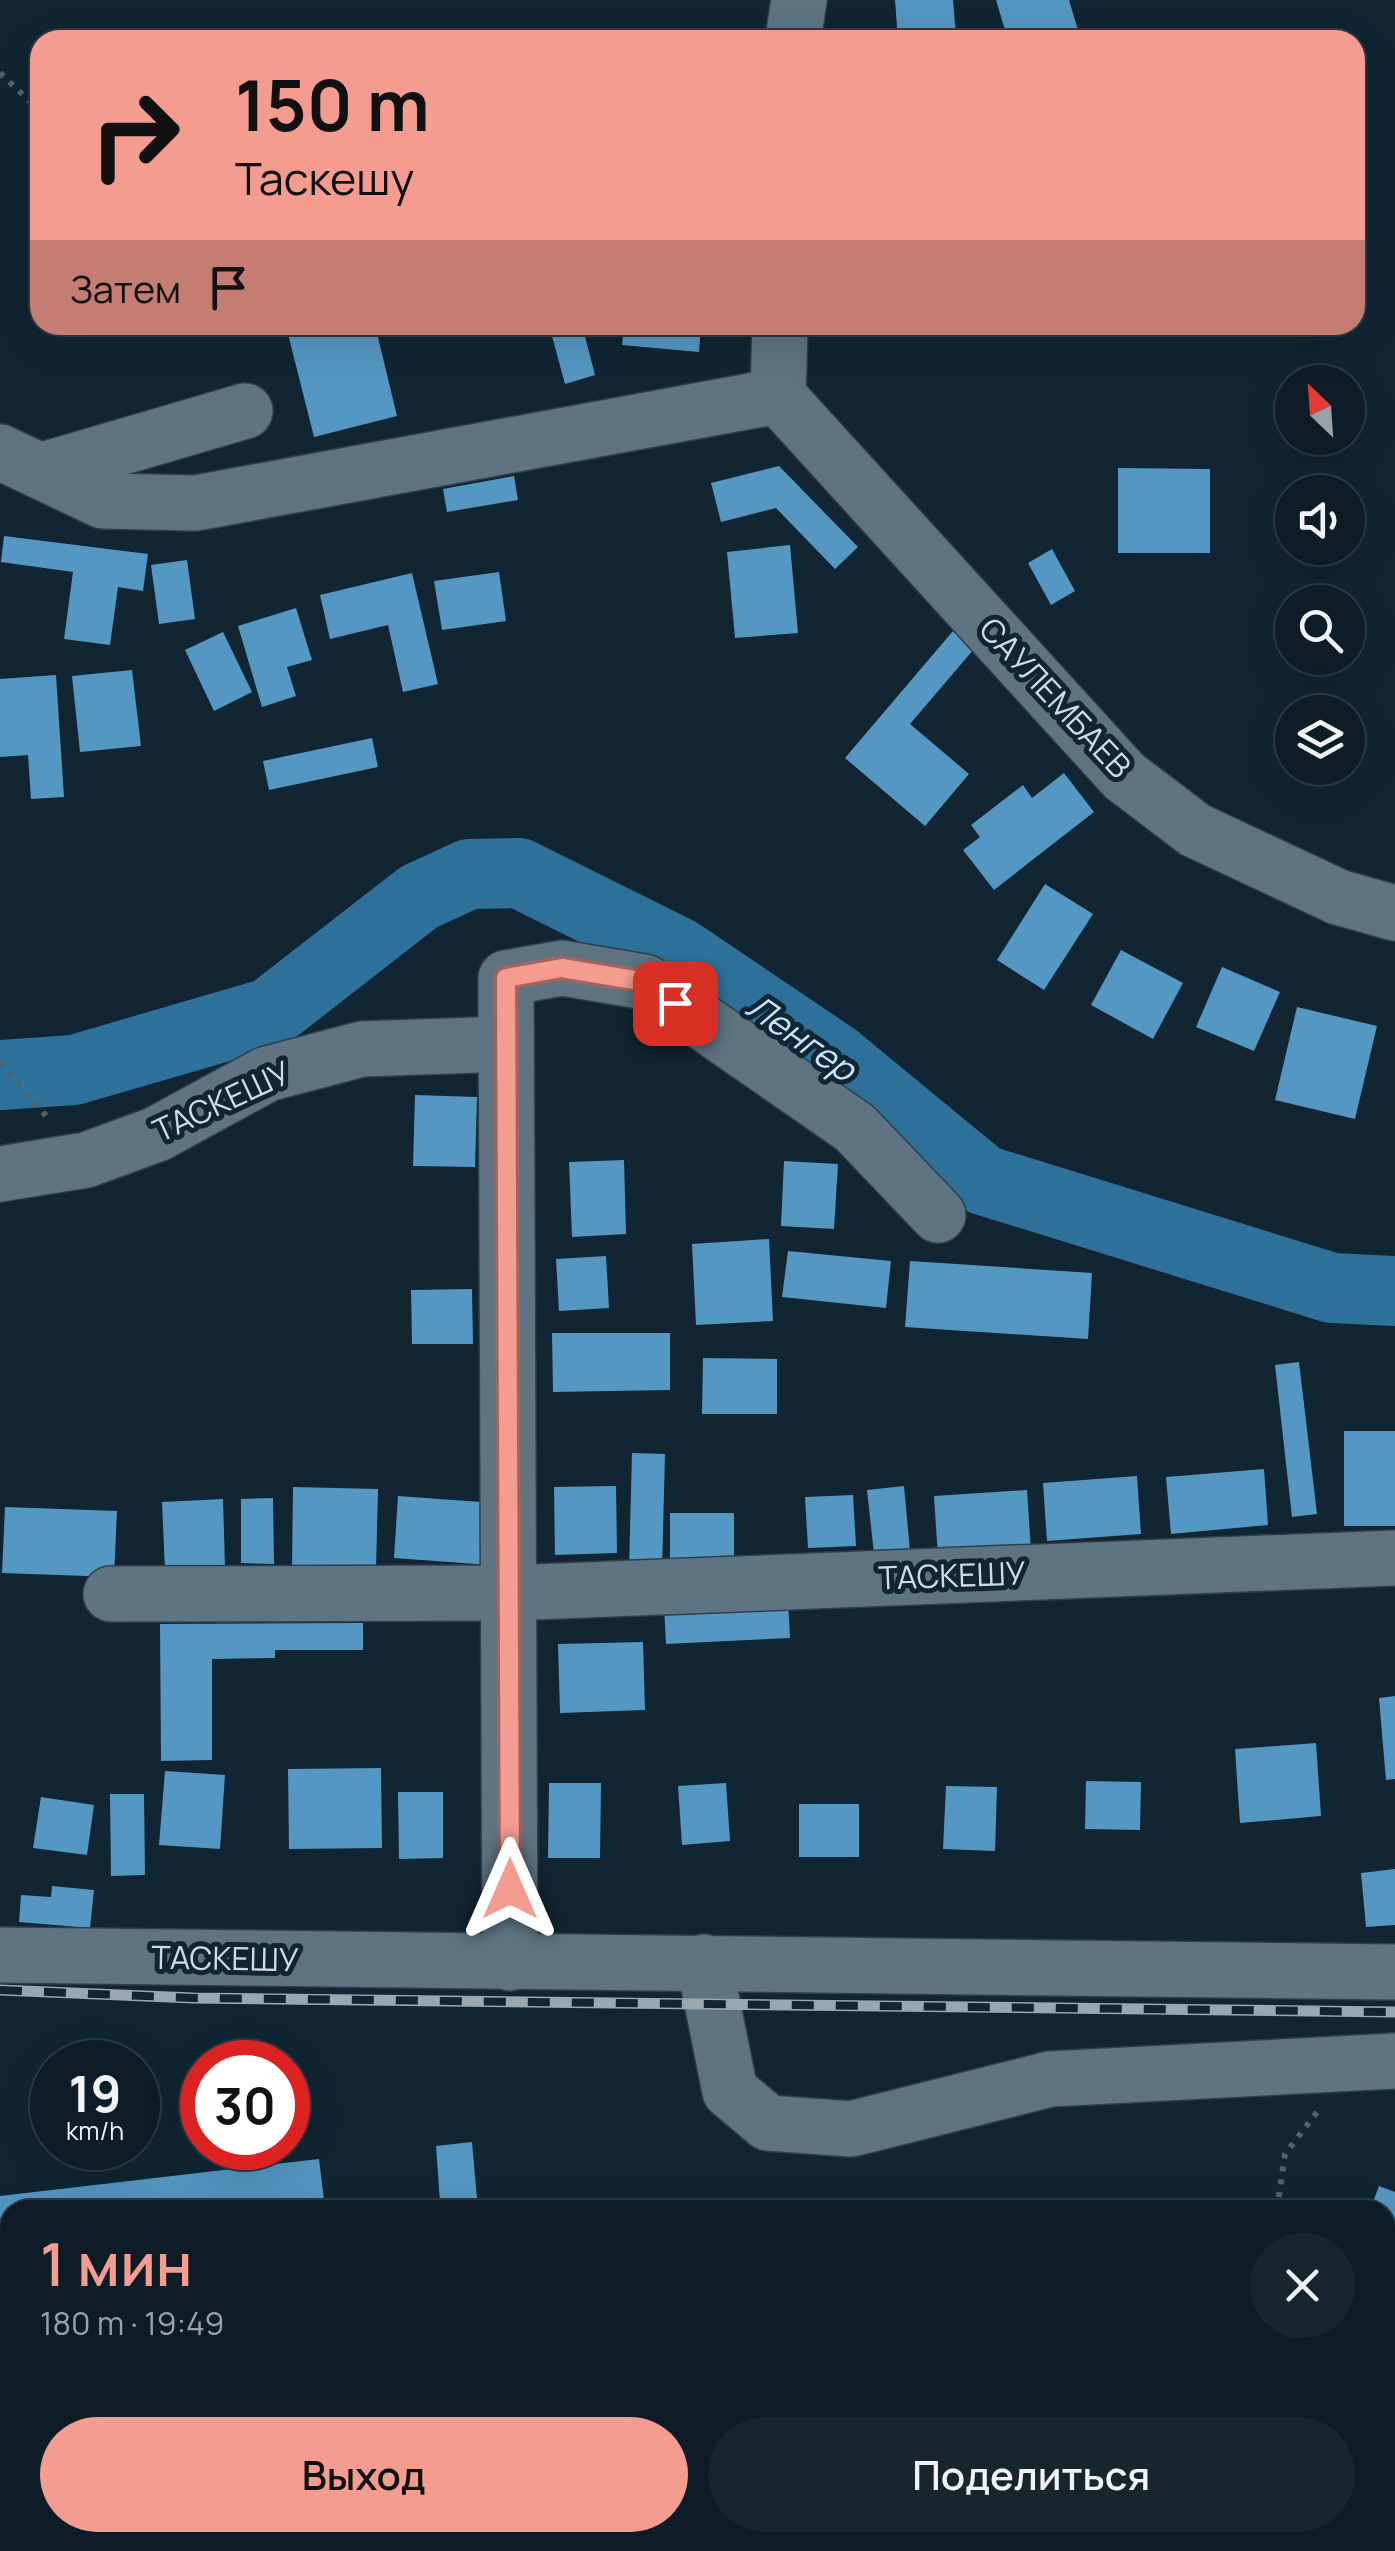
<!DOCTYPE html>
<html lang="ru">
<head>
<meta charset="utf-8">
<style>
	:root { --surface:#0d1c26; --page:#16252e; --text:#f1f3f6; --muted:#9aa1a7; --line:#2d3a43; --accent:#f59c90 }
	body { margin:0; font-family:Manrope,sans-serif; background:var(--page); color:var(--text); height:100vh; display:flex; flex-direction:column; font-size:38px; white-space:nowrap }
	* { box-sizing:border-box; margin:0 }
	p { font-size:32px; color:var(--muted) }
	.icon { flex:none; width:55px; height:55px; fill:none; stroke:currentColor; stroke-width:2; stroke-linecap:round; stroke-linejoin:round }
	.map { position:relative; flex:1; overflow:hidden }
	.panel { position:absolute; left:0px; top:2200px; width:1395px; height:352px; display:flex; flex-direction:column; background:var(--surface); border-radius:30px 30px 0 0; box-shadow:0 10px 40px #0002,0 0 0 2px var(--line) }
	.panel>* { flex:none }
	.hud { position:absolute; left:30px; top:30px; width:1335px; height:305px; border-radius:30px; box-shadow:0 10px 40px #0002,0 0 0 2px var(--line); background:#f59c90; color:#111; overflow:hidden }
	.needle { width:65px; rotate:335deg }
	.tools { position:absolute; left:1275px; top:365px; display:grid; gap:20px }
	.tools a { display:grid; place-items:center; width:90px; height:90px; border-radius:50%; background:var(--surface); box-shadow:0 10px 40px #0002,0 0 0 2px var(--line); font-size:50px }
	.speed { position:absolute; left:30px; top:2040px; display:flex; gap:20px; font-size:50px; font-weight:700; text-align:center }
	.speed>* { display:grid; place-content:center; width:130px; height:130px; border-radius:50%; background:var(--surface); box-shadow:0 10px 40px #0002,0 0 0 2px var(--line); line-height:1 }
	.speed small { font-size:25px; font-weight:400 }
	.speed .limit { border:15px solid #d22; background:#fff; color:#111 }
	.pin { position:absolute; display:grid; place-items:center; width:85px; height:85px; color:#fff; margin:-42px; border-radius:20px; box-shadow:0 5px 15px #0006 }
	.me { position:absolute; width:110px; margin:-55px; rotate:0deg; stroke-linejoin:round; filter:drop-shadow(0 0 8px #0008) }
	.turn { display:flex; align-items:center; gap:35px; height:210px; padding:0 40px; font-size:45px }
	.turn .icon { width:130px; height:130px; stroke-width:2.5 }
	.turn b { display:block; font-size:70px; line-height:85px }
	.then { display:flex; align-items:center; height:95px; padding:0 40px; background:#0003; gap:20px; font-size:38px }
	.round { display:grid; place-items:center; flex:none; width:105px; height:105px; border-radius:52px; background:var(--page) }
	.summary { display:flex; align-items:center; justify-content:space-between; height:170px; padding:0 40px }
	h1 { font-size:60px; font-weight:600; line-height:75px; color:var(--accent) }
	.button { display:flex; gap:20px; margin-top:auto; padding:20px 40px }
	.button a { flex:1; height:115px; border-radius:60px; background:var(--accent); color:#111; font-size:40px; font-weight:600; line-height:115px; text-align:center }
	.button a+a { background:var(--page); color:var(--text) }
	.map>svg:first-child { display:block }
	.lines { fill:none; stroke-linecap:round; stroke-linejoin:round }
	.river { stroke:#2e729b; stroke-width:70 }
	.building { fill:#5497c2 }
	.minor-casing { stroke:#323f4a; stroke-width:58 }
	.path { stroke:#51626e; stroke-width:6; stroke-dasharray:5 8; stroke-linecap:butt }
	.minor { stroke:#5e7483; stroke-width:55 }
	.rail-casing { stroke:#99a7b1; stroke-width:11 }
	.rail { stroke:#112532; stroke-width:8; stroke-dasharray:22; stroke-linecap:butt }
	.route-casing { stroke:#9f655e; stroke-width:25 }
	.route { stroke:#f59c90; stroke-width:18 }
	.labels { text-anchor:middle; stroke-width:10; stroke-linejoin:round; paint-order:stroke }
	.street-label { font-size:32px; fill:#d0dce5; stroke:#112532 }
	.water-label { font-size:35px; font-style:italic; fill:#c3e6fe; stroke:#112532 }
</style>
</head>
<body>
<div class="map">
<svg width="1395" height="2551" viewBox="0 0 1395 2551">
	<rect width="100%" height="100%" fill="#112532"/>
	<g class="lines">
		<polyline class="river" points="0,1075 74,1070 270,1013 419,897 469,874 519,873 678,952 835,1058 983,1180 1332,1288 1395,1291"/>
	</g>
	<g class="building">
		<polygon points="895,0 953,0 956,35 898,40"/>
		<polygon points="996,0 1069,0 1081,40 1008,40"/>
		<polygon points="375,325 397,416 314,437 286,326"/>
		<polygon points="549,325 582,325 595,375 565,384"/>
		<polygon points="624,325 701,325 699,352 622,345"/>
		<polygon points="779,466 858,547 835,569 776,508 721,522 711,483"/>
		<polygon points="1118,468 1210,469 1210,553 1118,553"/>
		<polygon points="514,476 518,500 447,512 443,489"/>
		<polygon points="4,536 148,554 143,591 118,587 110,645 64,639 73,572 1,562"/>
		<polygon points="790,545 798,633 735,638 727,552"/>
		<polygon points="1052,549 1075,591 1051,605 1028,563"/>
		<polygon points="187,560 195,619 159,624 151,565"/>
		<polygon points="499,572 506,621 442,630 434,581"/>
		<polygon points="412,573 438,684 403,692 388,625 330,639 320,595"/>
		<polygon points="296,608 312,660 287,667 296,696 262,707 238,626"/>
		<polygon points="953,631 974,649 910,724 969,774 925,826 845,758"/>
		<polygon points="223,632 252,692 214,711 185,650"/>
		<polygon points="132,670 141,746 80,752 72,676"/>
		<polygon points="56,675 64,797 31,799 28,755 0,757 0,679"/>
		<polygon points="372,738 378,767 269,790 263,761"/>
		<polygon points="1064,773 1094,812 994,890 963,850 980,837 971,825 1023,785 1032,798"/>
		<polygon points="1045,884 1093,914 1044,990 997,960"/>
		<polygon points="1121,950 1183,983 1153,1039 1091,1005"/>
		<polygon points="1222,967 1280,992 1254,1051 1196,1027"/>
		<polygon points="1297,1007 1377,1026 1355,1119 1275,1100"/>
		<polygon points="415,1095 477,1097 475,1167 413,1166"/>
		<polygon points="624,1160 626,1234 572,1237 569,1162"/>
		<polygon points="784,1161 838,1164 834,1229 781,1226"/>
		<polygon points="769,1239 773,1321 696,1325 692,1244"/>
		<polygon points="788,1251 891,1261 886,1308 782,1297"/>
		<polygon points="606,1256 609,1308 559,1311 556,1259"/>
		<polygon points="910,1261 1092,1273 1088,1339 905,1327"/>
		<polygon points="472,1289 473,1344 412,1344 411,1290"/>
		<polygon points="552,1333 670,1333 670,1390 553,1392"/>
		<polygon points="703,1358 777,1359 777,1414 702,1414"/>
		<polygon points="1299,1362 1317,1514 1292,1517 1275,1365"/>
		<rect x="1344" y="1431" width="51" height="95"/>
		<polygon points="632,1453 665,1454 662,1570 629,1570"/>
		<polygon points="1264,1469 1268,1525 1171,1534 1166,1477"/>
		<polygon points="1137,1476 1141,1534 1047,1541 1043,1483"/>
		<polygon points="616,1486 617,1553 555,1555 554,1487"/>
		<polygon points="904,1486 910,1551 874,1554 867,1490"/>
		<polygon points="293,1487 378,1489 376,1569 292,1568"/>
		<polygon points="1027,1490 1031,1550 938,1557 934,1496"/>
		<polygon points="853,1495 856,1546 808,1548 805,1497"/>
		<polygon points="398,1496 495,1503 490,1565 394,1558"/>
		<polygon points="273,1498 274,1564 241,1563 241,1499"/>
		<polygon points="223,1499 225,1567 165,1570 162,1502"/>
		<polygon points="5,1507 117,1511 114,1577 2,1573"/>
		<polygon points="670,1513 734,1513 734,1570 670,1571"/>
		<polygon points="788,1601 790,1638 666,1644 664,1606"/>
		<polygon points="363,1623 363,1650 275,1650 275,1658 212,1659 212,1760 161,1761 160,1624"/>
		<polygon points="643,1642 645,1710 560,1713 558,1644"/>
		<polygon points="1395,1696 1395,1779 1386,1780 1379,1698"/>
		<polygon points="1316,1743 1321,1816 1240,1823 1235,1749"/>
		<polygon points="381,1768 382,1848 289,1849 288,1769"/>
		<polygon points="165,1771 225,1775 220,1849 159,1845"/>
		<polygon points="1086,1781 1141,1782 1140,1830 1085,1829"/>
		<polygon points="549,1783 601,1783 600,1858 548,1858"/>
		<polygon points="726,1783 730,1841 682,1845 678,1786"/>
		<polygon points="946,1786 997,1787 995,1851 943,1849"/>
		<polygon points="398,1792 443,1792 443,1858 399,1859"/>
		<polygon points="110,1794 144,1794 145,1875 111,1876"/>
		<polygon points="41,1797 94,1805 87,1855 33,1848"/>
		<rect x="799" y="1804" width="60" height="53"/>
		<polygon points="1395,1869 1395,1925 1366,1927 1361,1873"/>
		<polygon points="52,1886 94,1890 90,1928 19,1922 21,1895 51,1897"/>
		<polygon points="472,2142 477,2198 440,2202 436,2146"/>
		<polygon points="319,2159 325,2208 10,2210 10,2246 0,2247 0,2196"/>
		<polygon points="1379,2186 1395,2192 1395,2271 1385,2268 1385,2210 1370,2210"/>
	</g>
	<g class="lines">
		<g class="minor-casing">
			<g id="minor">
				<polyline points="793,40 799,0"/>
				<polyline points="780,325 778,396 1124,776 1195,830 1338,897 1395,913"/>
				<polyline points="0,452 103,501 196,503 778,396"/>
				<polyline points="40,471 245,411"/>
				<polyline points="0,1174 86,1160 157,1134 267,1074 362,1049 506,1044"/>
				<polyline points="111,1594 508,1593 1395,1558"/>
				<polyline points="0,1955 1395,1972"/>
				<polyline points="704,1962 730,2091 768,2123 851,2129 1050,2079 1395,2061"/>
				<polyline points="510,1963 506,978 562,968 645,982 855,1128 938,1215"/>
				<polyline points="0,2477 10,2476"/>
			</g>
		</g>
		<g class="path">
			<polyline points="0,73 40,111"/>
			<polyline points="0,1063 48,1118"/>
			<polyline points="1277,2210 1285,2154 1318,2111"/>
			<polyline points="1385,2379 1395,2389"/>
		</g>
		<use href="#minor" class="minor"/>
		<g class="rail-casing">
			<polyline id="rail" points="0,1990 193,1998 1395,2012"/>
		</g>
		<use href="#rail" class="rail"/>
	</g>
	<g class="lines">
		<g class="route-casing">
			<polyline id="route" points="510,1889 506,978 562,968 646,982 675,1003"/>
		</g>
		<use href="#route" class="route"/>
	</g>
	<g class="labels">
		<g class="street-label">
			<text transform="translate(1055 698) rotate(47)" y="11">САУЛЕМБАЕВ</text>
			<text transform="translate(222 1102) rotate(-25)" y="11">ТАСКЕШУ</text>
			<text transform="translate(952 1576) rotate(-2)" y="11">ТАСКЕШУ</text>
			<text transform="translate(225 1959) rotate(1)" y="11">ТАСКЕШУ</text>
		</g>
		<g class="water-label">
			<text transform="translate(801 1038) rotate(35)" y="12">Ленгер</text>
		</g>
	</g>
</svg>
<div class="tools">
<a><svg class="needle" viewBox="-14 -14 28 28"><path d="M0-13l5 13h-10z" fill="#e53935"/><path d="M0 13l5-13h-10z" fill="#9aa1a7"/></svg></a>
<a><svg class="icon" aria-label="sound" viewBox="0 0 24 24"><path d="M4 9h4l5-4v14l-5-4H4zM17 9q2 3 0 6"/></svg></a>
<a><svg class="icon" aria-label="search" viewBox="0 0 24 24"><circle cx="10" cy="10" r="6"/><path d="M15 15l6 6"/></svg></a>
<a><svg class="icon" aria-label="layers" viewBox="0 0 24 24"><path d="M12 4l9 5-9 5-9-5zM3 14l9 5 9-5"/></svg></a>
</div>
<div class="speed"><div>19<small>km/h</small></div><div class="limit">30</div></div>
<div class="pin" style="left:675px;top:1003px;background:#d93025"><svg class="icon" aria-label="arrive" viewBox="0 0 24 24"><path d="M6 21V4h12l-3 4 3 4H6"/></svg></div>
<svg class="me" style="left:510px;top:1889px" viewBox="-20 -20 40 40"><path d="M0-17L14 15 0 8-14 15z" fill="#f59c90" stroke="#fff" stroke-width="4"/></svg>
<div class="hud">
<div class="turn"><svg class="icon" aria-label="right" viewBox="0 0 24 24"><path d="M7 20v-9h11M14 6l5 5-5 5"/></svg><div><b>150 m</b>Таскешу</div></div>
<div class="then">Затем<svg class="icon" aria-label="arrive" viewBox="0 0 24 24"><path d="M6 21V4h12l-3 4 3 4H6"/></svg></div>
</div>
<section class="panel">
<div class="summary"><div><h1>1 мин</h1><p>180 m · 19:49</p></div><a class="round"><svg class="icon" aria-label="close" viewBox="0 0 24 24"><path d="M6 6l12 12M18 6L6 18"/></svg></a></div>
<div class="button"><a>Выход</a><a>Поделиться</a></div>
</section>
</div>
</body>
</html>
